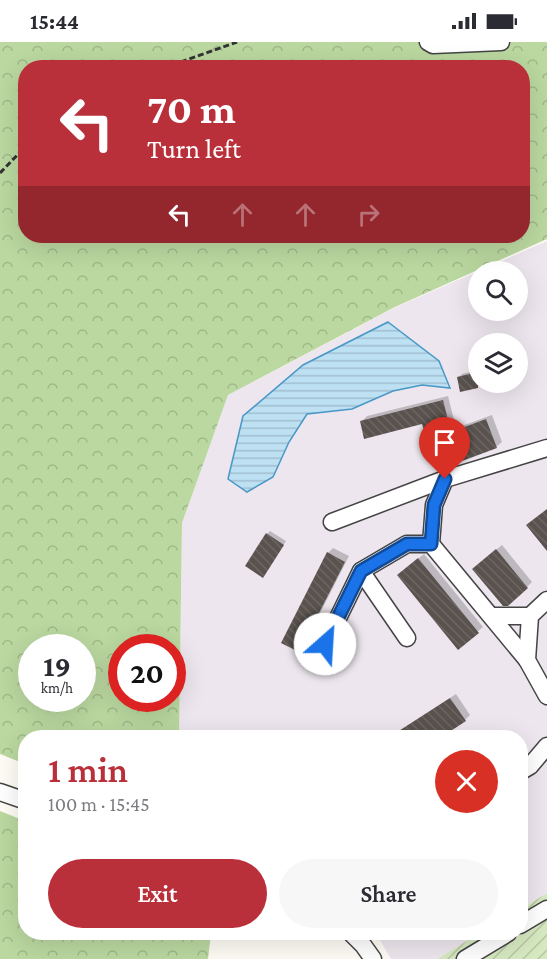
<!DOCTYPE html>
<html lang="en">
<head>
<meta charset="utf-8">
<style>
	:root { --surface:#fff; --page:#f7f7f7; --text:#2b2b33; --muted:#7c7c81; --accent:#ba303a }
	body { margin:0; font-family:"Crimson Pro",serif; background:var(--page); color:var(--text); height:100vh; display:flex; flex-direction:column; font-size:22px; white-space:nowrap }
	* { box-sizing:border-box; margin:0 }
	p { font-size:20px; color:var(--muted) }
	.icon { flex:none; width:33px; height:33px; fill:none; stroke:currentColor; stroke-width:2; stroke-linecap:round; stroke-linejoin:round }
	.map { position:relative; flex:1; overflow:hidden }
	.panel { position:absolute; left:18px; top:688px; width:510px; height:210px; display:flex; flex-direction:column; background:var(--surface); border-radius:24px; box-shadow:0 6px 24px #0002 }
	.panel>* { flex:none }
	.top-card { position:absolute; left:18px; top:18px; width:512px; height:183px; border-radius:24px; box-shadow:0 6px 24px #0002; background:#ba303a; color:#fff; overflow:hidden }
	.controls { position:absolute; left:468px; top:219px; display:grid; gap:12px }
	.controls a { display:grid; place-items:center; width:60px; height:60px; border-radius:50%; background:var(--surface); box-shadow:0 6px 24px #0002; font-size:30px }
	.speed { position:absolute; left:18px; top:592px; display:flex; gap:12px; font-size:30px; font-weight:700; text-align:center }
	.speed>* { display:grid; place-content:center; width:78px; height:78px; border-radius:50%; background:var(--surface); box-shadow:0 6px 24px #0002; line-height:1 }
	.speed small { font-size:15px; font-weight:400 }
	.speed .limit { border:9px solid #d22; background:#fff; color:#111 }
	.pin { position:absolute; display:grid; place-items:center; width:51px; height:51px; color:#fff; margin:-62px -26px; border-radius:50% 50% 50% 0; rotate:-45deg; box-shadow:0 0 6px #0007 }
	.pin .icon { rotate:45deg }
	.me { position:absolute; width:66px; margin:-33px; rotate:26deg; stroke-linejoin:round; filter:drop-shadow(0 0 4px #0008) }
	.turn { display:flex; align-items:center; gap:21px; height:126px; padding:0 30px; font-size:27px }
	.turn .icon { width:78px; height:78px; stroke-width:2.5 }
	.turn b { display:block; font-size:42px; line-height:51px }
	.lanes { display:flex; align-items:center; height:57px; padding:0 30px; background:#0003; justify-content:center; gap:30px; direction:ltr }
	.lanes .off { opacity:.35 }
	.round { display:grid; place-items:center; flex:none; width:63px; height:63px; border-radius:32px; background:var(--page) }
	.summary { display:flex; align-items:center; justify-content:space-between; height:102px; padding:0 30px }
	h1 { font-size:36px; font-weight:600; line-height:45px; color:var(--accent) }
	.cta { display:flex; gap:12px; margin-top:auto; padding:12px 30px }
	.cta a { flex:1; height:69px; border-radius:36px; background:var(--accent); color:#fff; font-size:24px; font-weight:600; line-height:69px; text-align:center }
	.cta a+a { background:var(--page); color:var(--text) }
	.status { display:flex; justify-content:space-between; align-items:center; height:42px; padding:0 30px; background:var(--surface); direction:ltr }
	.status svg { height:16px; fill:currentColor }
	.map>svg:first-child { display:block }
	.industrial { fill:#ede6ee; fill-rule:evenodd }
	.forest { fill:url(#forest-crowns); fill-rule:evenodd }
	.garden { fill:url(#garden-furrows) }
	.water { fill:url(#water-rules); stroke:#4897c6; stroke-width:1.5 }
	.shadow { fill:#0003 }
	.building { fill:url(#building-back-hatch) }
	.lines { fill:none; stroke-linecap:round; stroke-linejoin:round }
	.minor-casing { stroke:#444; stroke-width:19 }
	.path { stroke:#333; stroke-width:3; stroke-dasharray:6 3; stroke-linecap:butt }
	.minor { stroke:#fff; stroke-width:16 }
	.route-casing { stroke:#114b97; stroke-width:15 }
	.route { stroke:#1a73e8; stroke-width:10 }
</style>
</head>
<body>
<div class="status"><b>15:44</b><svg viewBox="0 0 49 12"><path d="M0 12V9h3v3zM5 12V6h3v6zM10 12V3h3v9zM15 12V0h3v12zM26 1h20v11H26zM47 4h2v5h-2z"/></svg></div>
<div class="map">
<svg width="547" height="917" viewBox="0 0 547 917">
	<defs>
		<pattern id="forest-crowns" width="20" height="18" patternUnits="userSpaceOnUse" patternTransform="scale(1.5)"><rect width="20" height="18" fill="#bbd8a0"/><path d="M2 6a3 3 0 1 1 6 0M12 15a3 3 0 1 1 6 0" fill="none" stroke="#a0b889"/></pattern>
		<pattern id="garden-furrows" width="10" height="10" patternUnits="userSpaceOnUse" patternTransform="scale(1.5)"><rect width="10" height="10" fill="#d6e8c0"/><path d="M-1 1l2-2M0 10L10 0M9 11l2-2" fill="none" stroke="#b7c6a4"/></pattern>
		<pattern id="water-rules" width="6" height="5" patternUnits="userSpaceOnUse" patternTransform="scale(1.5)"><rect width="6" height="5" fill="#bde0f3"/><path d="M0 2.5h6" fill="none" stroke="#a1bfcf"/></pattern>
		<pattern id="building-back-hatch" width="6" height="6" patternUnits="userSpaceOnUse" patternTransform="scale(1.5)"><rect width="6" height="6" fill="#59524e"/><path d="M-1 5l2 2M0 0l6 6M5-1l2 2" fill="none" stroke="#6c6663"/></pattern>
	</defs>
	<rect width="100%" height="100%" fill="#fefcf5"/>
	<g class="industrial">
		<path d="M547 199V851L521 867 520 696H179L182 481 228 353 396 265ZM478 230H518V268H478ZM478 302H518V340H478Z"/>
		<polygon points="376,891 480,891 437,917 391,917"/>
	</g>
	<g class="forest">
		<path d="M0 0H547V197L395 265 228 353 182 481 179 696H26L25 722 0 712ZM26 26H522V194H26ZM32 606H82V657H32ZM122 606H172V657H122Z"/>
		<polygon points="0,769 25,779 26,891 211,891 208,917 0,917"/>
	</g>
	<polygon class="garden" points="547,851 547,917 437,917 480,891 520,891 521,867"/>
	<polygon class="water" points="388,280 439,319 450,346 422,343 393,349 352,367 307,372 289,400 273,435 247,450 228,437 243,374 303,323"/>
	<g class="shadow">
		<polygon points="520,319 523,332 518,335 518,320"/>
		<polygon points="478,328 478,340 495,340 462,348 459,335 462,332"/>
		<polygon points="448,354 456,386 492,373 502,400 496,405 423,381 362,379 367,374"/>
		<polygon points="270,489 286,499 266,531 267,492"/>
		<polygon points="502,503 532,540 527,545 479,522"/>
		<polygon points="333,506 349,514 304,603 299,608 328,511"/>
		<polygon points="424,512 483,585 458,606 404,528"/>
		<polygon points="456,652 470,673 465,678 437,696 388,696"/>
	</g>
	<g class="building">
		<polygon points="478,330 478,346 460,350 457,335"/>
		<polygon points="443,358 451,390 486,377 497,406 438,428 422,382 364,397 360,379"/>
		<polygon points="547,467 547,509 526,483"/>
		<polygon points="266,491 284,503 263,536 245,524"/>
		<polygon points="496,507 528,546 508,564 503,564 472,527"/>
		<polygon points="327,510 345,520 299,610 281,601"/>
		<polygon points="418,516 479,591 458,608 397,533"/>
		<polygon points="450,656 466,679 440,696 388,696"/>
	</g>
	<g class="lines">
		<g class="minor-casing">
			<g id="minor">
				<polyline points="428,0 433,3 501,0"/>
				<polyline points="332,480 445,437"/>
				<polyline points="431,502 434,463 445,437 547,406"/>
				<polyline points="547,558 530,574 527,618 547,654"/>
				<polyline points="491,574 530,574"/>
				<polyline points="407,596 361,529 407,502 431,502 527,618"/>
				<polyline points="316,621 361,529"/>
				<polyline points="520,730 530,724 547,704"/>
				<polyline points="0,750 26,759"/>
				<polyline points="520,883 547,867"/>
				<polyline points="351,891 363,903 373,917"/>
				<polyline points="465,917 508,891"/>
			</g>
		</g>
		<g class="path">
			<polyline points="164,26 237,0"/>
			<polyline points="0,131 26,104"/>
		</g>
		<use href="#minor" class="minor"/>
	</g>
	<g class="lines">
		<g class="route-casing">
			<polyline id="route" points="325,602 361,529 407,502 431,502 434,463 445,437"/>
		</g>
		<use href="#route" class="route"/>
	</g>
</svg>
<div class="controls">
<a><svg class="icon" aria-label="search" viewBox="0 0 24 24"><circle cx="10" cy="10" r="6"/><path d="M15 15l6 6"/></svg></a>
<a><svg class="icon" aria-label="layers" viewBox="0 0 24 24"><path d="M12 4l9 5-9 5-9-5zM3 14l9 5 9-5"/></svg></a>
</div>
<div class="speed"><div>19<small>km/h</small></div><div class="limit">20</div></div>
<div class="pin" style="left:445px;top:437px;background:#d93025"><svg class="icon" aria-label="arrive" viewBox="0 0 24 24"><path d="M6 21V4h12l-3 4 3 4H6"/></svg></div>
<svg class="me" style="left:325px;top:602px" viewBox="-20 -20 40 40"><circle r="19" fill="#fff"/><path d="M0-13L10 11 0 6-10 11z" fill="#1a73e8"/></svg>
<div class="top-card">
<div class="turn"><svg class="icon" aria-label="left" viewBox="0 0 24 24"><path d="M17 20v-9H6M10 6l-5 5 5 5"/></svg><div><b>70 m</b>Turn left</div></div>
<div class="lanes"><svg class="icon" aria-label="left" viewBox="0 0 24 24"><path d="M17 20v-9H6M10 6l-5 5 5 5"/></svg><svg class="icon off" aria-label="ahead" viewBox="0 0 24 24"><path d="M12 20V5M6 11l6-6 6 6"/></svg><svg class="icon off" aria-label="ahead" viewBox="0 0 24 24"><path d="M12 20V5M6 11l6-6 6 6"/></svg><svg class="icon off" aria-label="right" viewBox="0 0 24 24"><path d="M7 20v-9h11M14 6l5 5-5 5"/></svg></div>
</div>
<section class="panel">
<div class="summary"><div><h1>1 min</h1><p>100 m · 15:45</p></div><a class="round" style="background:#d93025;color:#fff"><svg class="icon" aria-label="close" viewBox="0 0 24 24"><path d="M6 6l12 12M18 6L6 18"/></svg></a></div>
<div class="cta"><a>Exit</a><a>Share</a></div>
</section>
</div>
</body>
</html>
